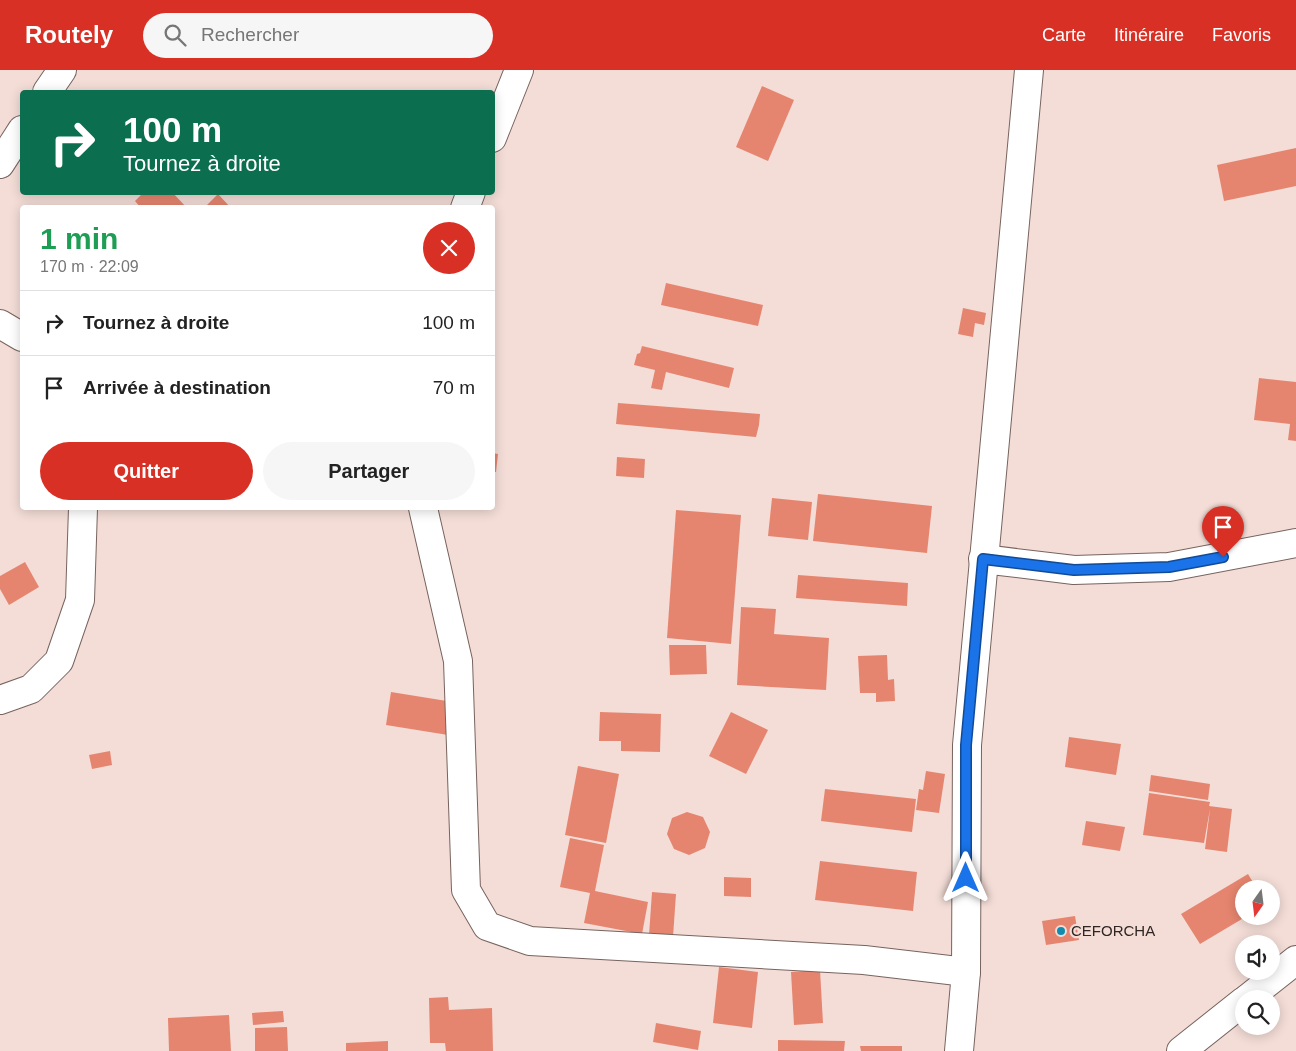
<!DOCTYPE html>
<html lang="fr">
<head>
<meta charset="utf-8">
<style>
	:root { --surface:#fff; --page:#f6f6f6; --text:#222; --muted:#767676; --line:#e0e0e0; --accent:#d93025 }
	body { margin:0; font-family:Helvetica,sans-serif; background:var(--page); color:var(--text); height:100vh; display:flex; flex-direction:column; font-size:19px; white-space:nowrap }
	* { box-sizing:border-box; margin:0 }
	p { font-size:16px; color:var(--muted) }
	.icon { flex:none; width:28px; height:28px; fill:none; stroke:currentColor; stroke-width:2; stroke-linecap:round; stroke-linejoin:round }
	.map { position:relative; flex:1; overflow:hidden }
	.details { position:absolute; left:20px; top:135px; width:475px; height:305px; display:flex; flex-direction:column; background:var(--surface); border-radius:5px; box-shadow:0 2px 12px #0003 }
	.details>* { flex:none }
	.banner { position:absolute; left:20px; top:20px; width:475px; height:105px; border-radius:5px; box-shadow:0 2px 12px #0003; background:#0b6e4f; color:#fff; overflow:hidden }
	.needle { width:32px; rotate:194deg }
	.tools { position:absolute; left:1235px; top:810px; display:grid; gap:10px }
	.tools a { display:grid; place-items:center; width:45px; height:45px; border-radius:50%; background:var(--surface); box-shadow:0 2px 12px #0003; font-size:25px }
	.pin { position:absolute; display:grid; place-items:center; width:42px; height:42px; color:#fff; margin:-51px -21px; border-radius:50% 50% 50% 0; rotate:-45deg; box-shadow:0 0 5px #0007 }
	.pin .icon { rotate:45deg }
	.me { position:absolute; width:55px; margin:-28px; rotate:0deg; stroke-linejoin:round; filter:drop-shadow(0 0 4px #0008) }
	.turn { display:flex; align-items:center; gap:18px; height:105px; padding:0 20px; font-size:22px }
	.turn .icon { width:65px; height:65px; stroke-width:2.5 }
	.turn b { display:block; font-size:35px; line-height:42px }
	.round { display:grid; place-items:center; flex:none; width:52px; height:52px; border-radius:26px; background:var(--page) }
	.summary { display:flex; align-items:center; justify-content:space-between; height:85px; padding:0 20px }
	h1 { font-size:30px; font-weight:700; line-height:38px; color:#1e9e55 }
	.primary-button { display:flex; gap:10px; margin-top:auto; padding:10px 20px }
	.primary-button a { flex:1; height:58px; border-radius:30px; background:var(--accent); color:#fff; font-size:20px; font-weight:700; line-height:58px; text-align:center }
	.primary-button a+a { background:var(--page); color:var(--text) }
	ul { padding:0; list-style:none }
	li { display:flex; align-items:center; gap:15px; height:65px; padding:0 20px; border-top:1px solid var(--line) }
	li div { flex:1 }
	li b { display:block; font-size:19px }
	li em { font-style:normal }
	header { display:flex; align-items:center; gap:30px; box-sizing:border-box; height:70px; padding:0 25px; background:var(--accent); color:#fff }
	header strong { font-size:24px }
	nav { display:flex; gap:28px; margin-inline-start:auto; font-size:18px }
	.search { width:350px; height:45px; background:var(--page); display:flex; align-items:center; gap:12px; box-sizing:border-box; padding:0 18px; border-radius:28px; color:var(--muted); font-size:19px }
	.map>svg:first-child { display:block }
	.building { fill:#e6856f }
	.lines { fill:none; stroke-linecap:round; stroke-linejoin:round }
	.minor-casing { stroke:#77635e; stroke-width:30 }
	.minor { stroke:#fff; stroke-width:28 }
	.route-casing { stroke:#114b97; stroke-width:12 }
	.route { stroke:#1a73e8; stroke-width:9 }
	.poi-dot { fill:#108cae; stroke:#f4ddd7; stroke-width:2 }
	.labels { text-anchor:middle; stroke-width:4.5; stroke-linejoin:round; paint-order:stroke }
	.poi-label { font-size:15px; fill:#2f2624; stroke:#f4ddd7; text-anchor:start }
</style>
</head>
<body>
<header>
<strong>Routely</strong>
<div class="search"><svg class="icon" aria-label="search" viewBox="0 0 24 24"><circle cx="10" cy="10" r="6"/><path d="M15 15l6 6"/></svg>Rechercher</div>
<nav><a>Carte</a><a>Itinéraire</a><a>Favoris</a></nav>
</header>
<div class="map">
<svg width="1296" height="981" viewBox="0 0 1296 981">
	<rect width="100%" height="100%" fill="#f4ddd7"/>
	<g class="building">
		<polygon points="762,16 794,30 768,91 736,77"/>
		<polygon points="1296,78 1296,116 1224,131 1217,95"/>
		<polygon points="144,122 172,122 187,138 141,138 135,131"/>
		<polygon points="218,124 231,138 204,138"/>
		<polygon points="666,213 763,235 758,256 661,235"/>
		<polygon points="963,238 986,243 984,255 975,253 973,267 958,264"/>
		<polygon points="642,276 734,298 729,318 666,302 662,320 651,318 655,300 634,295 637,284 640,283"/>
		<polygon points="1259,308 1296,312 1296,371 1288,370 1290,354 1254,350"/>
		<polygon points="618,333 760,344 759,355 756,367 616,354"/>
		<polygon points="492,383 498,384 496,402 492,402"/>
		<polygon points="617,387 645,389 644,408 616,406"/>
		<polygon points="818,424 932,436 927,483 813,471"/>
		<polygon points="772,428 812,432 808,470 768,466"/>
		<polygon points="676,440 741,445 731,574 667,568"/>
		<polygon points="25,492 39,517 9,535 0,519 0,506"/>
		<polygon points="798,505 908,513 907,536 796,528"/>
		<polygon points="741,537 776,539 774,564 829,568 826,620 737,615"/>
		<polygon points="669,575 706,575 707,604 670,605"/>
		<polygon points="887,585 888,610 894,609 895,631 876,632 876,623 860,623 858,586"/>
		<polygon points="391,622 453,632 448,665 386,655"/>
		<polygon points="600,642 661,644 660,682 621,681 621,671 599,671"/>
		<polygon points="731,642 768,660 746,704 709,686"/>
		<polygon points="1069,667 1121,674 1116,705 1065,697"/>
		<polygon points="110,681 112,695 92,699 89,685"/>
		<polygon points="578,696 619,704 606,773 565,765"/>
		<polygon points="926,701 945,704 939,743 916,740 919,719 923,720"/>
		<polygon points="1151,705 1210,714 1208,730 1149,721"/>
		<polygon points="825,719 916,729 912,762 821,751"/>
		<polygon points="1149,723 1210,732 1209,736 1232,739 1227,782 1205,779 1210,739 1204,773 1143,765"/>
		<polygon points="687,742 703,747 710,762 705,778 689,785 674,779 667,764 672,748"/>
		<polygon points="1086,751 1125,757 1120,781 1082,775"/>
		<polygon points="570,768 604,775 595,821 648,832 642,864 584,853 590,823 560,817"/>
		<polygon points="820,791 917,802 913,841 815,830"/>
		<polygon points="1248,804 1257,819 1244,819 1244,846 1247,846 1200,874 1181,844"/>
		<polygon points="724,807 751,808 751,827 724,826"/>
		<polygon points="652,822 676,824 673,867 649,865"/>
		<polygon points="1075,846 1079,870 1046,875 1042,851"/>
		<polygon points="719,897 758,902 752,958 713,953"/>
		<polygon points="820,900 823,953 794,955 791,902"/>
		<polygon points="448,927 449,940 492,938 493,981 446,981 445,973 430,973 429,928"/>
		<polygon points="283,941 284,952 253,955 252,943"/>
		<polygon points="229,945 231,981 169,981 168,948"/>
		<polygon points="656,953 701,961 698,980 653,972"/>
		<polygon points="287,957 288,981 255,981 255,958"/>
		<polygon points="778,970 845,971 844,981 778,981"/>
		<polygon points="388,971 388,981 346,981 346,973"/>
		<polygon points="860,976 902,976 902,981 861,981"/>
	</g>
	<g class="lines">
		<g class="minor-casing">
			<g id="minor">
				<polyline points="47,22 62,0"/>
				<polyline points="492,68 519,0"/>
				<polyline points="0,94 22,60"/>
				<polyline points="465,138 471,122"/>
				<polyline points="0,254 22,267"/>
				<polyline points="423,438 458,591 466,820 487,856 530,871 864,890 966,902"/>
				<polyline points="983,489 1074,500 1169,497 1296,473"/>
				<polyline points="0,630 31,619 59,591 80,530 83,438"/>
				<polyline points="1247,929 1296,890"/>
				<polyline points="959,981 966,902 967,675 1029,0"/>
				<polyline points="1181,981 1244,931"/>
			</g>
		</g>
		<use href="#minor" class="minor"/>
	</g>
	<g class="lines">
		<g class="route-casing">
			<polyline id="route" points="966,808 966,675 983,489 1074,500 1169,497 1223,487"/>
		</g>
		<use href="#route" class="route"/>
	</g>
	<circle class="poi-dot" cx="1061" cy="861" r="5"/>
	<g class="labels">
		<g class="poi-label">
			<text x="1071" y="866">CEFORCHA</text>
		</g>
	</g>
</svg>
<div class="tools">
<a><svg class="needle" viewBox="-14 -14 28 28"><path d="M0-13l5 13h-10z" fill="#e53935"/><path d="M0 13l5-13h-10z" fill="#767676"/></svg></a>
<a><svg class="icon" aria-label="sound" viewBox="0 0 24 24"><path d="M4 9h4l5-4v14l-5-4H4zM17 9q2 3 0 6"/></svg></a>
<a><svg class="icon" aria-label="search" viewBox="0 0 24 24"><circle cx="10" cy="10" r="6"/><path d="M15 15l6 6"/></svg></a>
</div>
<div class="pin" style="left:1223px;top:487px;background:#d93025"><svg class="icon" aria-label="arrive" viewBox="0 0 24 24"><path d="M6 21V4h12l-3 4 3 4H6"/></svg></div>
<svg class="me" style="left:966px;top:808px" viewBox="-20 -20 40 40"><path d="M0-17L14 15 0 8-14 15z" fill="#1a73e8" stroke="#fff" stroke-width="4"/></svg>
<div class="banner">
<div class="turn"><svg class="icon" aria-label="right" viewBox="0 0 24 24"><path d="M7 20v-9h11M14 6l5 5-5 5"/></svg><div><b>100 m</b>Tournez à droite</div></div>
</div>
<section class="details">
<div class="summary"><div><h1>1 min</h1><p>170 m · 22:09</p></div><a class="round" style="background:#d93025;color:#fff"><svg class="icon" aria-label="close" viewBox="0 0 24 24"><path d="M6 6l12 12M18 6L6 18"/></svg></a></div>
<ul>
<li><svg class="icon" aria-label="right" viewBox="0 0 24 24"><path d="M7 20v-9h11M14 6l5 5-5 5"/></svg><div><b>Tournez à droite</b></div><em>100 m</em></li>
<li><svg class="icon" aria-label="arrive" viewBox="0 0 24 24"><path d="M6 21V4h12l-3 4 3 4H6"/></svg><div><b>Arrivée à destination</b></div><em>70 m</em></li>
</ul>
<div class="primary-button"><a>Quitter</a><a>Partager</a></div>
</section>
</div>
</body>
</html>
